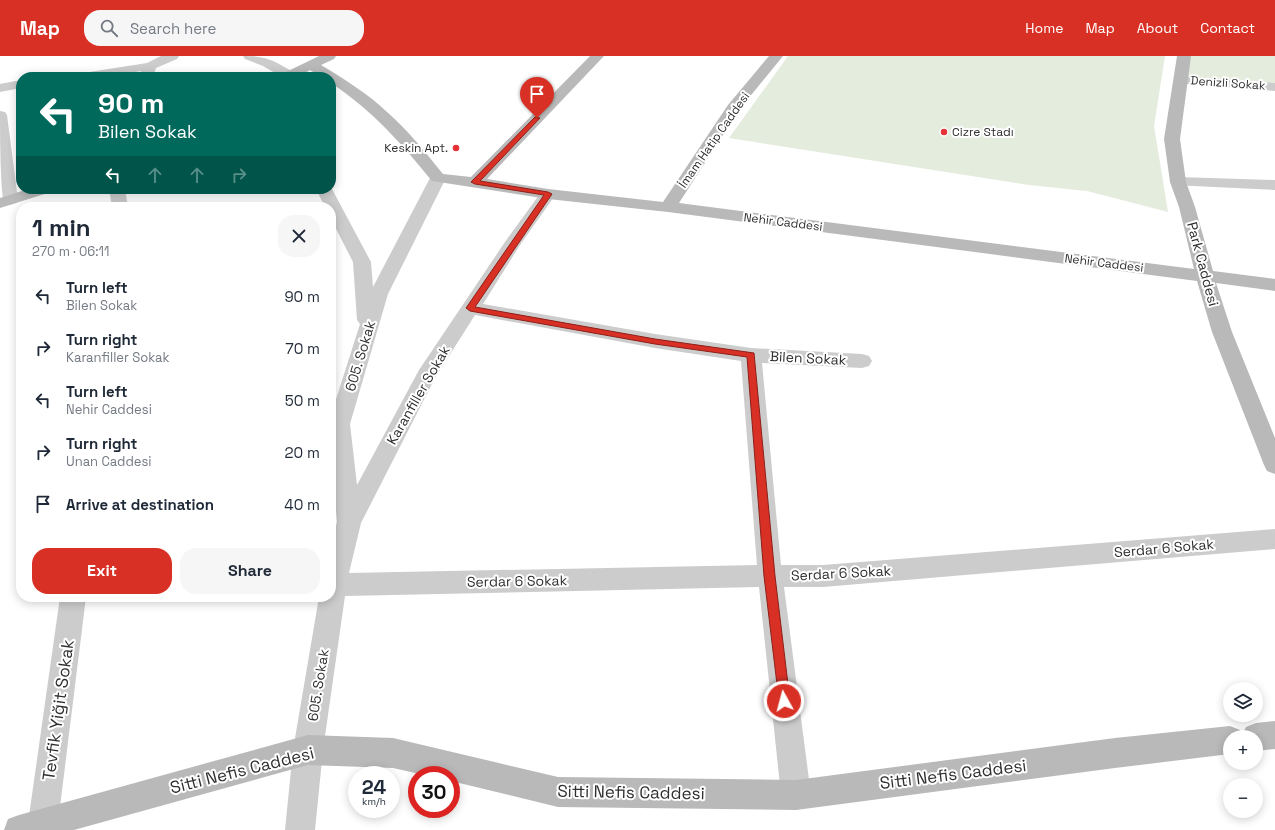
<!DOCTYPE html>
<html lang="en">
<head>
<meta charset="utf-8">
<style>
	:root { --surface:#fff; --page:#f6f6f7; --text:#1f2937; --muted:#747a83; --accent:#d93025 }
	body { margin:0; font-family:"Space Grotesk",sans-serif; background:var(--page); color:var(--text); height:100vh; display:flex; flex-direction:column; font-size:15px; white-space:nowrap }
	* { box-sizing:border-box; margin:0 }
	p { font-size:13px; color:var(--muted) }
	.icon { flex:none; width:22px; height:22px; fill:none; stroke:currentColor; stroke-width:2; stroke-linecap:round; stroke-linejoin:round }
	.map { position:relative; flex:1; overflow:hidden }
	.side { position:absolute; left:16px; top:146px; width:320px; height:400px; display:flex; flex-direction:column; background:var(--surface); border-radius:16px; box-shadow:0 2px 10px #0003 }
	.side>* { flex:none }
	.banner { position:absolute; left:16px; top:16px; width:320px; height:122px; border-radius:16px; box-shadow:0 2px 10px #0003; background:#00695c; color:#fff; overflow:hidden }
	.tools { position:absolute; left:1223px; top:626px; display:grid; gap:8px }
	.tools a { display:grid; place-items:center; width:40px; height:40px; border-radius:50%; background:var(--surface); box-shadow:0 2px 10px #0003; font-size:20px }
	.speed { position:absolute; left:348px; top:710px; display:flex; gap:8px; font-size:20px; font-weight:700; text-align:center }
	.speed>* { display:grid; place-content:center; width:52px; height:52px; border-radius:50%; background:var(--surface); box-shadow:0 2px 10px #0003; line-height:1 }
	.speed small { font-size:10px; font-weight:400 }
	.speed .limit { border:6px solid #d22; background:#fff; color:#111 }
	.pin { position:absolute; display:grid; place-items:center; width:34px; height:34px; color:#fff; margin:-41px -17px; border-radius:50% 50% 50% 0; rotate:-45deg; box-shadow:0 0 4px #0007 }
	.pin .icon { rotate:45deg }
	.me { position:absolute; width:44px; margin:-22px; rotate:353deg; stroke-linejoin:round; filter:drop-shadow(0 0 3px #0008) }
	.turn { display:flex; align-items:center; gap:14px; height:84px; padding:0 16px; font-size:18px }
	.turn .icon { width:52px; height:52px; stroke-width:2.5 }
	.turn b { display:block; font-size:28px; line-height:34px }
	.lanes { display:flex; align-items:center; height:38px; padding:0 16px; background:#0003; justify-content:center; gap:20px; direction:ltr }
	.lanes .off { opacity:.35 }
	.round { display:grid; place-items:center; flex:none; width:42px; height:42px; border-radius:16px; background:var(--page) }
	.headline { display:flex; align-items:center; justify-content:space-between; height:68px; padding:0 16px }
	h1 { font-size:24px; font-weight:700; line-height:30px }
	.cta { display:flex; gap:8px; margin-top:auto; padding:8px 16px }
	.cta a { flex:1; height:46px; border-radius:16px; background:var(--accent); color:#fff; font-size:16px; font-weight:700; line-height:46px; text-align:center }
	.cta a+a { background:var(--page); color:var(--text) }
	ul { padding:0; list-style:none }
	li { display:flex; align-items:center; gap:12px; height:52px; padding:0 16px }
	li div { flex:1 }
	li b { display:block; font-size:15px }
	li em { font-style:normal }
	header { display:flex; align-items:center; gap:24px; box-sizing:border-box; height:56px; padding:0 20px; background:var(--accent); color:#fff }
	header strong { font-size:19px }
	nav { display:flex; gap:22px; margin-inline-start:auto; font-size:14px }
	.search { width:280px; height:36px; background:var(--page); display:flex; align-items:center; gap:10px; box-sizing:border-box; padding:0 14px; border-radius:16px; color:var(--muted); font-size:15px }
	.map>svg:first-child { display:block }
	.green { fill:#e4ecdd }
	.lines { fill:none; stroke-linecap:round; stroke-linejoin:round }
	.street { fill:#ccc; fill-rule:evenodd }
	.secondary { fill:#b9b9b9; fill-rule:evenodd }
	.route { fill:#d93025; stroke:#8d1f18 }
	.poi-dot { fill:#e43237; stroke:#fff; stroke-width:1.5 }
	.labels { text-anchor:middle; stroke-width:4; stroke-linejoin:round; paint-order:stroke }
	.far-street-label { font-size:12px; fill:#2f2f2f; stroke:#fff }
	.far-poi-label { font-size:12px; fill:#2f2f2f; stroke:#fff; text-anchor:start }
	.street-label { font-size:14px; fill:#2f2f2f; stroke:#fff }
	.near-street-label { font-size:17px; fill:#2f2f2f; stroke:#fff }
</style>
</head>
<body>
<header>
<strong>Map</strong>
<div class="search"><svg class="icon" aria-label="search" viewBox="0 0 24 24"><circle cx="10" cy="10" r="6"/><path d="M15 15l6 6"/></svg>Search here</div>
<nav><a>Home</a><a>Map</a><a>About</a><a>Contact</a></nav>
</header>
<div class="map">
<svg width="1275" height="774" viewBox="0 0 1275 774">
	<rect width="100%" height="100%" fill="#fff"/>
	<g class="green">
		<polygon points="788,0 1165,0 1154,70 1168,156 1087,135 1029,129 729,82"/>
		<polygon points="1184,0 1275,0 1275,31 1181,24"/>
	</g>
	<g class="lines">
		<g class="street">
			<polygon points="161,0 179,0 177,3 156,12 153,21 139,21 141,15 108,21 76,21 78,18 83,17 147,7"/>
			<path d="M243 0C269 0 274 5 295 17L297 20 282 21 263 10 245 3Z"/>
			<polygon points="1181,20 1275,27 1275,35 1176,27 1174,24 1176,21"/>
			<polygon points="21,24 21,32 0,36 0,28"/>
			<path d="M0 55 5 56 7 59 18 144 16 147 10 149 4 147C0 135 0 72 0 55Z"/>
			<path d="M438 117 444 119 446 122 388 238 350 368 357 429 419 314 507 183 542 135 548 133 554 135 556 138 520 189 483 248 655 278 751 292 862 298 869 300 872 305 869 310 862 312 762 307 781 509H823L1275 473V493L823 531H784L811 739 807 750 796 754 785 750 781 739 759 531 345 540 323 694 315 774H285L293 694 319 541H331V490L337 466 331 399V359L360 268 357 264 353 206 331 163V151H325L316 133H331V131L332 133 371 206 373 231 430 122 432 119ZM475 259 655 292 741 305 757 509 349 517 361 467 435 322Z"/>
			<polygon points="1178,121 1275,124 1275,134 1172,129 1170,126 1172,123"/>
			<polygon points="109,133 125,133 128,151 112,151"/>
			<polygon points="60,541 86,541 58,767 55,774 31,774 28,767"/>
		</g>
		<g class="secondary">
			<path d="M319 0H336L334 3 321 9C344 23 367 37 387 56 408 74 425 96 443 118L471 121 590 0H604L487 123 548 133 663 146 728 49 769 0H783L739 54 679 147 1194 213 1179 151 1170 126 1164 83 1177 0H1191L1180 83 1186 126 1195 151 1213 215 1275 223V235L1216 227 1232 276 1275 382V418L1267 415 1264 409 1212 276 1197 225 668 156 548 143 432 125C401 87 373 55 331 27V21H321L310 14 298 21H280L282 18Z"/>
			<polygon points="28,133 53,133 51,136 0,152 0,142"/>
			<polygon points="1275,665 1275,693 1256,695 1256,681 1230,681 1230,698 1115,712 796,754 558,751 451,725 451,719 424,719 393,712 308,709 74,774 4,774 8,763 19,759 308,679 393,682 558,721 796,724 1115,682 1230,670 1240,674 1242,679 1246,671 1256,667"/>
		</g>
	</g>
	<polygon class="route" points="535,61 540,62 480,125 548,136 552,138 475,251 655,283 754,297 775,520 790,645 789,649 784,651 780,649 779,645 764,520 747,301 655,288 470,255 466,252 544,139 475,128 471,126"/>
	<g class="poi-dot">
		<circle cx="944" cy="76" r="4"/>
		<circle cx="456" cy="92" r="4"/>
	</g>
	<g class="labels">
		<g class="far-street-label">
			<text transform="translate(1228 27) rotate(4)" y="4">Denizli Sokak</text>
			<text transform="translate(714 84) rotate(-55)" y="4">İmam Hatip Caddesi</text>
			<text transform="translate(783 166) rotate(7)" y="4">Nehir Caddesi</text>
			<text transform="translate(1104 207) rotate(7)" y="4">Nehir Caddesi</text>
		</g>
		<g class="far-poi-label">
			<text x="952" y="80">Cizre Stadı</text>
			<text x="448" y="96" text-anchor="end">Keskin Apt.</text>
		</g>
		<g class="street-label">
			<text transform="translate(1203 208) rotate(75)" y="5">Park Caddesi</text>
			<text transform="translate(360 300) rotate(-73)" y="5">605. Sokak</text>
			<text transform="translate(808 302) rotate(3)" y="5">Bilen Sokak</text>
			<text transform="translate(418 339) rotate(-60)" y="5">Karanfiller Sokak</text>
			<text transform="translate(1164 492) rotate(-5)" y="5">Serdar 6 Sokak</text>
			<text transform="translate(841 517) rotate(-3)" y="5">Serdar 6 Sokak</text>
			<text transform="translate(517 525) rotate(-1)" y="5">Serdar 6 Sokak</text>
			<text transform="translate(318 629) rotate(-81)" y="5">605. Sokak</text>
		</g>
		<g class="near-street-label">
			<text transform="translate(58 654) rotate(-82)" y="6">Tevfik Yiğit Sokak</text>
			<text transform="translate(242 714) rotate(-14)" y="6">Sitti Nefis Caddesi</text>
			<text transform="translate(953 718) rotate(-7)" y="6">Sitti Nefis Caddesi</text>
			<text transform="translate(631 736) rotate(1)" y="6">Sitti Nefis Caddesi</text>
		</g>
	</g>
</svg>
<div class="tools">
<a><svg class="icon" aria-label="layers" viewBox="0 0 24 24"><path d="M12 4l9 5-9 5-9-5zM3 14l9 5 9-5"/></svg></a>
<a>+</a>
<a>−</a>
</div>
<div class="speed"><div>24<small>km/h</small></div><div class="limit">30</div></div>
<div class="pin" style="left:537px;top:62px;background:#d93025"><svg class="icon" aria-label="arrive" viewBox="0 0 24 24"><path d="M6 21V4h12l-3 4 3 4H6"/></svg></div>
<svg class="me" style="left:784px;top:645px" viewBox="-20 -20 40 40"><circle r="17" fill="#d93025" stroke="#fff" stroke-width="3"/><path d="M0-11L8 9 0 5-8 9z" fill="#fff"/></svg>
<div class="banner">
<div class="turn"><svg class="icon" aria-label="left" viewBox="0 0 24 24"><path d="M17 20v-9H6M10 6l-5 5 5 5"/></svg><div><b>90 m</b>Bilen Sokak</div></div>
<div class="lanes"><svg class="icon" aria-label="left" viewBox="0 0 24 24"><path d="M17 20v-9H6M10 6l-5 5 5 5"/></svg><svg class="icon off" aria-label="ahead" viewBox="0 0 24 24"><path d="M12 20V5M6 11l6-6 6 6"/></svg><svg class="icon off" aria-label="ahead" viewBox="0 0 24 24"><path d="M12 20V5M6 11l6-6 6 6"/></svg><svg class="icon off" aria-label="right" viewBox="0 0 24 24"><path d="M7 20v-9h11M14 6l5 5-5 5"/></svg></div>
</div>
<section class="side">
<div class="headline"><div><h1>1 min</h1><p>270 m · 06:11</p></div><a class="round"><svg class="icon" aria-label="close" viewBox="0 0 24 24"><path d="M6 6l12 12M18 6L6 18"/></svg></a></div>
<ul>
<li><svg class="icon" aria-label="left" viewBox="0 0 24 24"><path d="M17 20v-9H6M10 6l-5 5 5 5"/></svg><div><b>Turn left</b><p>Bilen Sokak</p></div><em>90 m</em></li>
<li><svg class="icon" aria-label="right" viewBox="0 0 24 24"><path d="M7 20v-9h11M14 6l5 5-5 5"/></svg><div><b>Turn right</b><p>Karanfiller Sokak</p></div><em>70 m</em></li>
<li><svg class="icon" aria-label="left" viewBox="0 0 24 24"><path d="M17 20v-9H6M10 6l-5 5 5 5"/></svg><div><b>Turn left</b><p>Nehir Caddesi</p></div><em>50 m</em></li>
<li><svg class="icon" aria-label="right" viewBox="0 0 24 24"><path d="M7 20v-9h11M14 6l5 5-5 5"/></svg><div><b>Turn right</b><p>Unan Caddesi</p></div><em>20 m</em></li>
<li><svg class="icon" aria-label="arrive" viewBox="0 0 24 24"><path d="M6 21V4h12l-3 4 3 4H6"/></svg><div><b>Arrive at destination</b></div><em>40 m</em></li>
</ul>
<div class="cta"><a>Exit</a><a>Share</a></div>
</section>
</div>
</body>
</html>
